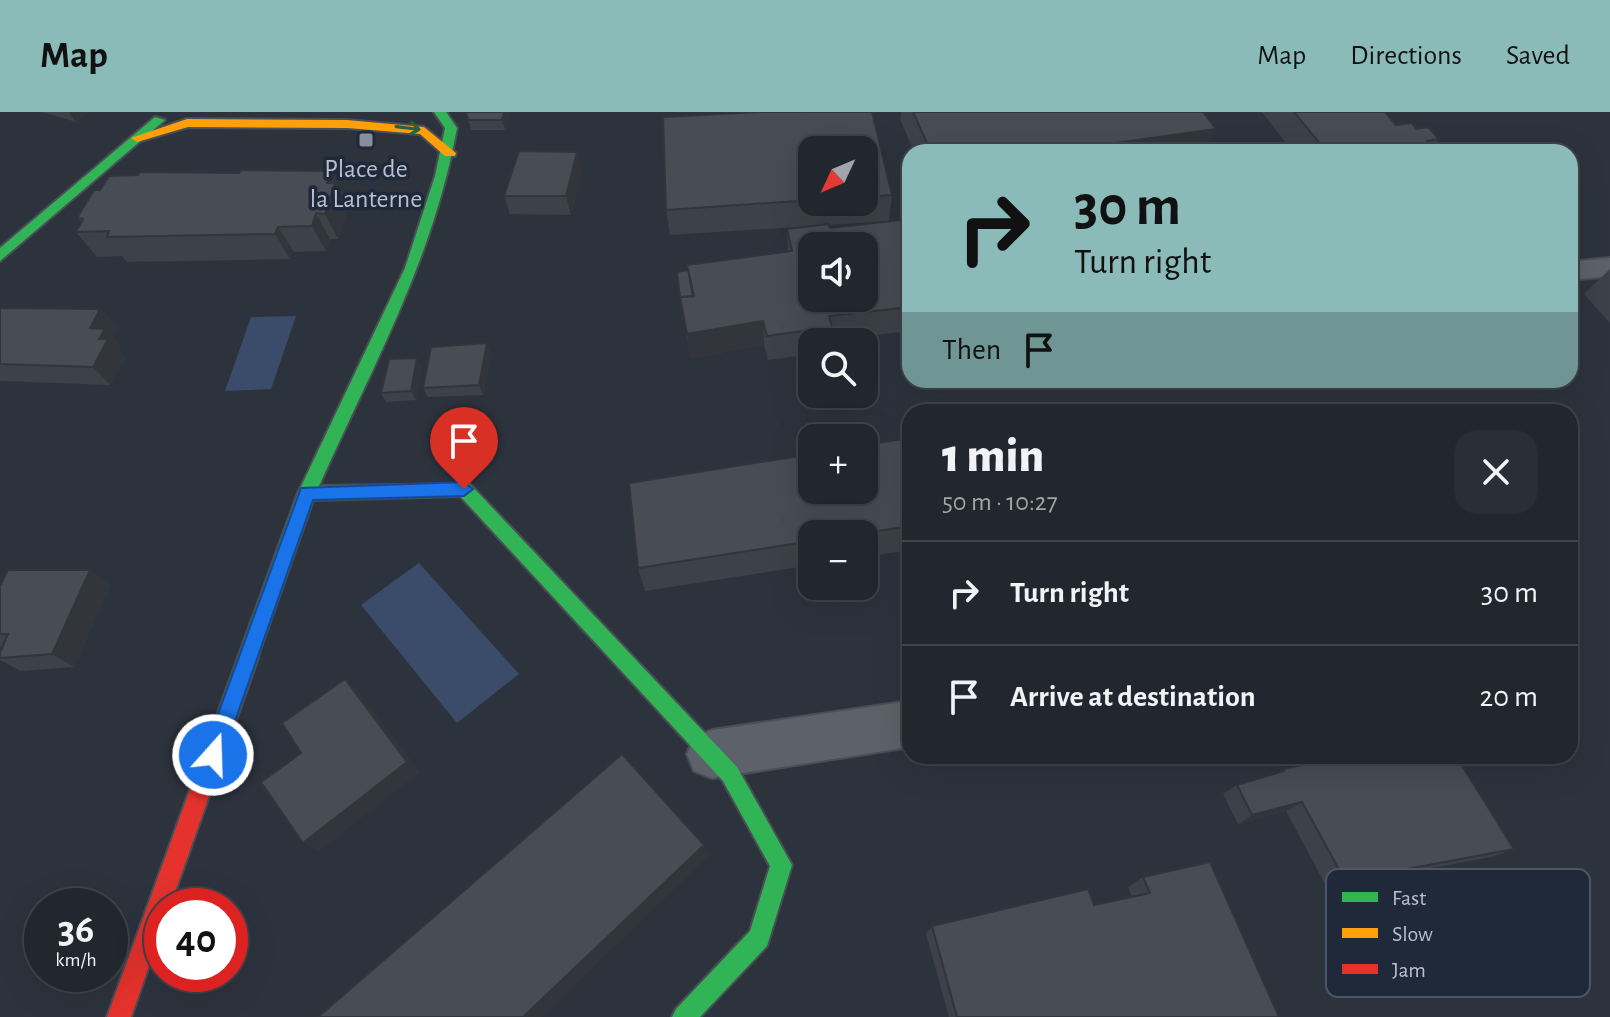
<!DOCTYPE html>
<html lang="en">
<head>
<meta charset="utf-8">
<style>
	:root { --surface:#22262e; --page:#2a2e36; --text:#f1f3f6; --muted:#a2a5aa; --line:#3f434a; --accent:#8bbbb9 }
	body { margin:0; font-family:"Alegreya Sans",sans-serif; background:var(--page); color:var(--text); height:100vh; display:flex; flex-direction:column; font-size:30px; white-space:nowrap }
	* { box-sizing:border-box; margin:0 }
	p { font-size:26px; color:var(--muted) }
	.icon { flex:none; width:44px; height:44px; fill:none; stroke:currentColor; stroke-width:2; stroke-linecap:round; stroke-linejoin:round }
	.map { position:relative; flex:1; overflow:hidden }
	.details { position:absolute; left:902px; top:292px; width:676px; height:360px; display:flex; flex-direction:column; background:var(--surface); border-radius:24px; box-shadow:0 8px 32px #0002,0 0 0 2px var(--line) }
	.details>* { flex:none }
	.top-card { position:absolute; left:902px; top:32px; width:676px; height:244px; border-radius:24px; box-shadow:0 8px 32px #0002,0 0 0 2px var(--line); background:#8bbbb9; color:#111; overflow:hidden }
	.needle { width:52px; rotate:226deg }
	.controls { position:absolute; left:798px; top:24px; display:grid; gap:16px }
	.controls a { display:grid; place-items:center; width:80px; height:80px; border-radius:16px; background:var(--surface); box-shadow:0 8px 32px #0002,0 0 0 2px var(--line); font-size:40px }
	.speed { position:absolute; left:24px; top:776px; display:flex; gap:16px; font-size:40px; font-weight:700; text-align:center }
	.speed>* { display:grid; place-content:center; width:104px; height:104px; border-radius:50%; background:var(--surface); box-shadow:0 8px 32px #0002,0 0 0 2px var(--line); line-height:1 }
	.speed small { font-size:20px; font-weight:400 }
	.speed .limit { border:12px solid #d22; background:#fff; color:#111 }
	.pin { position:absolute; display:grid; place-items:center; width:68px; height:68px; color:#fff; margin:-82px -34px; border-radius:50% 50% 50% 0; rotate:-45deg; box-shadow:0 0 8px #0007 }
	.pin .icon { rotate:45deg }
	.me { position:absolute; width:88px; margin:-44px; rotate:20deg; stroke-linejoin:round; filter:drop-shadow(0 0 6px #0008) }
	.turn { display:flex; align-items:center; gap:28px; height:168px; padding:0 40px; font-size:36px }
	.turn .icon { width:104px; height:104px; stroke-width:2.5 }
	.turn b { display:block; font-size:56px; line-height:68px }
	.then { display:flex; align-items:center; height:76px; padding:0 40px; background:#0003; gap:16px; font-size:30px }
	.round { display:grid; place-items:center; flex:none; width:84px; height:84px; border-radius:24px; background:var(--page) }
	.headline { display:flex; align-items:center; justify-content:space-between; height:136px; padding:0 40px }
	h1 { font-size:48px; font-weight:800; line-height:60px }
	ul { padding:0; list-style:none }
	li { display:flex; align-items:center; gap:24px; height:104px; padding:0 40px; border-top:2px solid var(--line) }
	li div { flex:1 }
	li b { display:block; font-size:30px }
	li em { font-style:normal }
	header { display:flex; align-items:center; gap:48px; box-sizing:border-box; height:112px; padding:0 40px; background:var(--accent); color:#111 }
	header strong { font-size:38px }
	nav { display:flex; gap:44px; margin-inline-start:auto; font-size:28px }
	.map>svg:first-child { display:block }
	.water { fill:#3a4c69 }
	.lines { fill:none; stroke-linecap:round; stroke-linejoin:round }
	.lane-casing { stroke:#4a4e55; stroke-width:4 }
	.street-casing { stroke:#4a4e55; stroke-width:4 }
	.fast-casing { stroke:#4a4e55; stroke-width:4 }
	.slow-casing { stroke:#4a4e55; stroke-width:4 }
	.jam-casing { stroke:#4a4e55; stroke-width:4 }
	.lane { fill:#5d626a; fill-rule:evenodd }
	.street { fill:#5d626a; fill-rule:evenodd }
	.fast { fill:#30b455; fill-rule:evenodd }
	.slow { fill:#ff9f0a; fill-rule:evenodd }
	.jam { fill:#e5322d; fill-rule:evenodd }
	.wall { fill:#3d4149; fill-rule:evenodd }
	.shaded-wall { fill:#32353c }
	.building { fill:#474c55; stroke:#32353c; stroke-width:2; fill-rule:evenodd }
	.oneway { stroke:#266144 }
	.route { fill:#1a73e8; stroke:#114b97; stroke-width:2 }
	.poi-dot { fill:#878e9b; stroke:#1f2939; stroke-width:3 }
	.labels { text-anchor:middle; stroke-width:7; stroke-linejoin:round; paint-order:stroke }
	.far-poi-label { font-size:26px; fill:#b8bfcd; stroke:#1f2939 }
	.key { fill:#1f2939; stroke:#4d5665; stroke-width:2 }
	.key-label { font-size:22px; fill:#b8bfcd }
</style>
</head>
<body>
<header>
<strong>Map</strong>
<nav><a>Map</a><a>Directions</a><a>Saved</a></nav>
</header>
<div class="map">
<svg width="1610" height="905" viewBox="0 0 1610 905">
	<rect width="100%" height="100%" fill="#2d333d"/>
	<g class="water">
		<polygon points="296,204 271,277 225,279 251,205"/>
		<polygon points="419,451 519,562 457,611 361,493"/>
	</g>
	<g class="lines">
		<g class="lane-casing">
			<polygon id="lane" points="1610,146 1610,164 1570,168 1570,150"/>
		</g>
		<g class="street-casing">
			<polygon id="street" points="910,589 910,635 712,666 694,659 687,642 694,625 712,618"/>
		</g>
		<g class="fast-casing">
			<g id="fast">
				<path d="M434 0H446L457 16C433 148 373 253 319 374L470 372 737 655 792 753 767 834 700 905H672L676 897 750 819 770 754 723 669 460 384 313 388 255 552 248 555 241 552 238 546 298 381 405 156 435 64 445 16Z"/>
				<polygon points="155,5 165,8 0,149 0,136"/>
			</g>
		</g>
		<g class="slow-casing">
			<polygon id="slow" points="187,7 347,8 424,15 456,41 455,44 445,44 420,22 347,16 188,15 137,30 131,26"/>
		</g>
		<g class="jam-casing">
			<polygon id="jam" points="248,537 255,540 258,546 170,794 162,794 162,817 131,905 107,905 238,546 241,540"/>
		</g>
		<use href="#lane" class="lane"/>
		<use href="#street" class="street"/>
		<use href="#fast" class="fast"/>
		<use href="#slow" class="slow"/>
		<use href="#jam" class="jam"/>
	</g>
	<g class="wall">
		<polygon points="42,0 89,0 76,10"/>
		<polygon points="466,0 509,0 510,1 505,18 471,18"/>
		<path d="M758 0H872L892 83 889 109 829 113 830 116 910 107V219L832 228V230H812V242L768 248 764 233 691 246 684 210 677 160 688 158 687 153 788 140 787 117 813 114 670 123 666 98 663 5ZM812 38H864V90H812ZM812 134H864V186H812Z"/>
		<polygon points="901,0 1204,0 1210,32 1216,40 914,40 900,7"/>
		<polygon points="1262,0 1385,0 1396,13 1416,17 1439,27 1430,40 1293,40"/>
		<polygon points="582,59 571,103 510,102 504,84"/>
		<polygon points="345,85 344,88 348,97 338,127 330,127 326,139 294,140 290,147 127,150 122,144 97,145 76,120 81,110 77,106"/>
		<polygon points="1610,157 1610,211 1584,182"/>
		<polygon points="0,196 100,197 117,215 112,224 121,235 119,239 125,245 110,273 0,269"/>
		<polygon points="491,241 483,283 428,285 423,276"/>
		<polygon points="422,256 416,288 386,290 381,281"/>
		<polygon points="910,326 910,438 864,445 864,422 812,422 812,453 645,479 638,456"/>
		<polygon points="90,458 110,473 74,555 21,559 0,548 0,541 2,535 0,535 0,474"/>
		<polygon points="1283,657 1514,737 1491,745 1383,765 1397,802 1401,871 1380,875 1286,699 1238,712 1223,682 1237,673 1276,662"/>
		<polygon points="1143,765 1279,905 949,905 926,822 932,814 1094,793 1132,785 1128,775"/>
	</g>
	<g class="shaded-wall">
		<polygon points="69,0 89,0 76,10"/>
		<polygon points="504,0 509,0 510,1 505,18 502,8"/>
		<polygon points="1216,17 1206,40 1051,40"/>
		<polygon points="577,40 582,59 571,103 566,84"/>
		<polygon points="332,59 345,85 344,88 348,97 338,127 325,102 327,71"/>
		<polygon points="316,101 330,127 326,139 312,114"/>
		<polygon points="278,115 294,140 290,147 275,122"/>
		<polygon points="100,197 117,215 112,224 121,235 119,239 125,245 110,273 93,255 90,216"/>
		<polygon points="763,209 764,233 691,246 687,222"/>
		<polygon points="487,231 491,241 483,283 479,273"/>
		<polygon points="417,246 422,256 416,288 411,279"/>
		<polygon points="90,458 110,473 74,555 52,542"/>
		<polygon points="345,567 359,580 420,660 319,739 303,731"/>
		<polygon points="1302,690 1286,699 1238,712 1252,703"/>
		<polygon points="704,733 709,744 541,905 523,905"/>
	</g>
	<g class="building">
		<polygon points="466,0 504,0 502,8 468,8"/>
		<polygon points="758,0 872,0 892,83 864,85 864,38 812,38 812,88 666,98 663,5"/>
		<polygon points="913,0 1203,0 1216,17 1051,40 931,40"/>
		<polygon points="1294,0 1385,0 1396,13 1412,11 1416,17 1428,15 1439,27 1427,29 1430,33 1415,35 1420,40 1327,40"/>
		<polygon points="1210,32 1216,40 1197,40 1205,39"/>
		<polygon points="519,39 577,40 566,84 504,84"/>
		<polygon points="241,58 332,59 327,71 335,71 325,102 316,101 312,114 278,115 275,122 107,125 109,119 76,120 83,107 77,106 94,78 100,78 109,64 138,63 140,60 239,61"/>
		<path d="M910 107V195L829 204 832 215 767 224 763 209 687 222 680 185 694 184 687 153 792 139 787 117 828 112 830 116ZM812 134H864V186H812Z"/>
		<polygon points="688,158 693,184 680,185 677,160"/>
		<polygon points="0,196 100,197 90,216 105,217 99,227 108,227 93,255 0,252"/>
		<polygon points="487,231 479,273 423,276 431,235"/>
		<polygon points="417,246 411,279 381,281 389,247"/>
		<polygon points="910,326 910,414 859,422 812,422 812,429 638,456 629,371 812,342 812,378 864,378 864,333"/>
		<polygon points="8,458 90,458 52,542 0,546 0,541 8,522 0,522 0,474"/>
		<polygon points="345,567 407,650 303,731 261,670 301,641 282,611"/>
		<polygon points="622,642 704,733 523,905 318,905"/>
		<polygon points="1347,644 1456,644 1514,737 1381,762 1403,800 1397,802 1432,861 1401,871 1302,690 1252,703 1237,673 1284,659 1283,657"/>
		<polygon points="1210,750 1279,905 957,905 932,814 1088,777 1094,793 1150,781 1143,765"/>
	</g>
	<defs><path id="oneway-shaft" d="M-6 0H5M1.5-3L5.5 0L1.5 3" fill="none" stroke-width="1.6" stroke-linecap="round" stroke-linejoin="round" transform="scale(2)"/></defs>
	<use class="oneway" href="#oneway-shaft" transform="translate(408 16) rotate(7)"/>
	<polygon class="route" points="464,370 473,377 464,384 313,388 223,643 220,650 213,653 206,650 203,643 301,376"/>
	<rect class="poi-dot" x="358" y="20" width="16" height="16" rx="4"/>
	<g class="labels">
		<g class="far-poi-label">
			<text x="366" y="65">Place de<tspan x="366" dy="30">la Lanterne</tspan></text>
		</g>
	</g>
	<rect x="1326" y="757" width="264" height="128" rx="12" class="key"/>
	<rect x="1342" y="780" width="36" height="10" fill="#30b455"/>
	<rect x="1342" y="816" width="36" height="10" fill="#ff9f0a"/>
	<rect x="1342" y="852" width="36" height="10" fill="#e5322d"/>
	<g class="key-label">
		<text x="1392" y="793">Fast</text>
		<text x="1392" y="829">Slow</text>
		<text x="1392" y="865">Jam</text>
	</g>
</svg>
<div class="controls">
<a><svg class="needle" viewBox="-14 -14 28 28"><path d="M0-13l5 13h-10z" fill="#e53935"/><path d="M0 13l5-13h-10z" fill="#a2a5aa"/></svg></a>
<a><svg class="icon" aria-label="sound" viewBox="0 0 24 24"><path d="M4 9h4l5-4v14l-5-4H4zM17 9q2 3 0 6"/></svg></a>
<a><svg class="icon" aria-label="search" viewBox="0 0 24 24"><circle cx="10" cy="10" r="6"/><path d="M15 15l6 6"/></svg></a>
<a>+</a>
<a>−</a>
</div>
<div class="speed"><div>36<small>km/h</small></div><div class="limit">40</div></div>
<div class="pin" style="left:464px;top:377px;background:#d93025"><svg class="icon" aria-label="arrive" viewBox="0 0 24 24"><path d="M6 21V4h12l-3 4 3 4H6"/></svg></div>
<svg class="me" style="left:213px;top:643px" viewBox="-20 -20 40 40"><circle r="17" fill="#1a73e8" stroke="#fff" stroke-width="3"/><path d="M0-11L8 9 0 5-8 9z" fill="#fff"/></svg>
<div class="top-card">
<div class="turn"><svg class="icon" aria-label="right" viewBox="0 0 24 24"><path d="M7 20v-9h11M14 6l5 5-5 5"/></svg><div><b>30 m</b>Turn right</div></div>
<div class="then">Then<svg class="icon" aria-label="arrive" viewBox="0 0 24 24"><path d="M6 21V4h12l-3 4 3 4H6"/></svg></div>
</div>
<section class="details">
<div class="headline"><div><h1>1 min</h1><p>50 m · 10:27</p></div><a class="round"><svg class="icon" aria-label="close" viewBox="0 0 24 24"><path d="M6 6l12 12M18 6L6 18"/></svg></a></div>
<ul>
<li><svg class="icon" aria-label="right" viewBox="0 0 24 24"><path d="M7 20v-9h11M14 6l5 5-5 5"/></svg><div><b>Turn right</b></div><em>30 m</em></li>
<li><svg class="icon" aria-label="arrive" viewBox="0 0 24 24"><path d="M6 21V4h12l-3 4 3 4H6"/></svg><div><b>Arrive at destination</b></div><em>20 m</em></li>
</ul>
</section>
</div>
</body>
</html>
